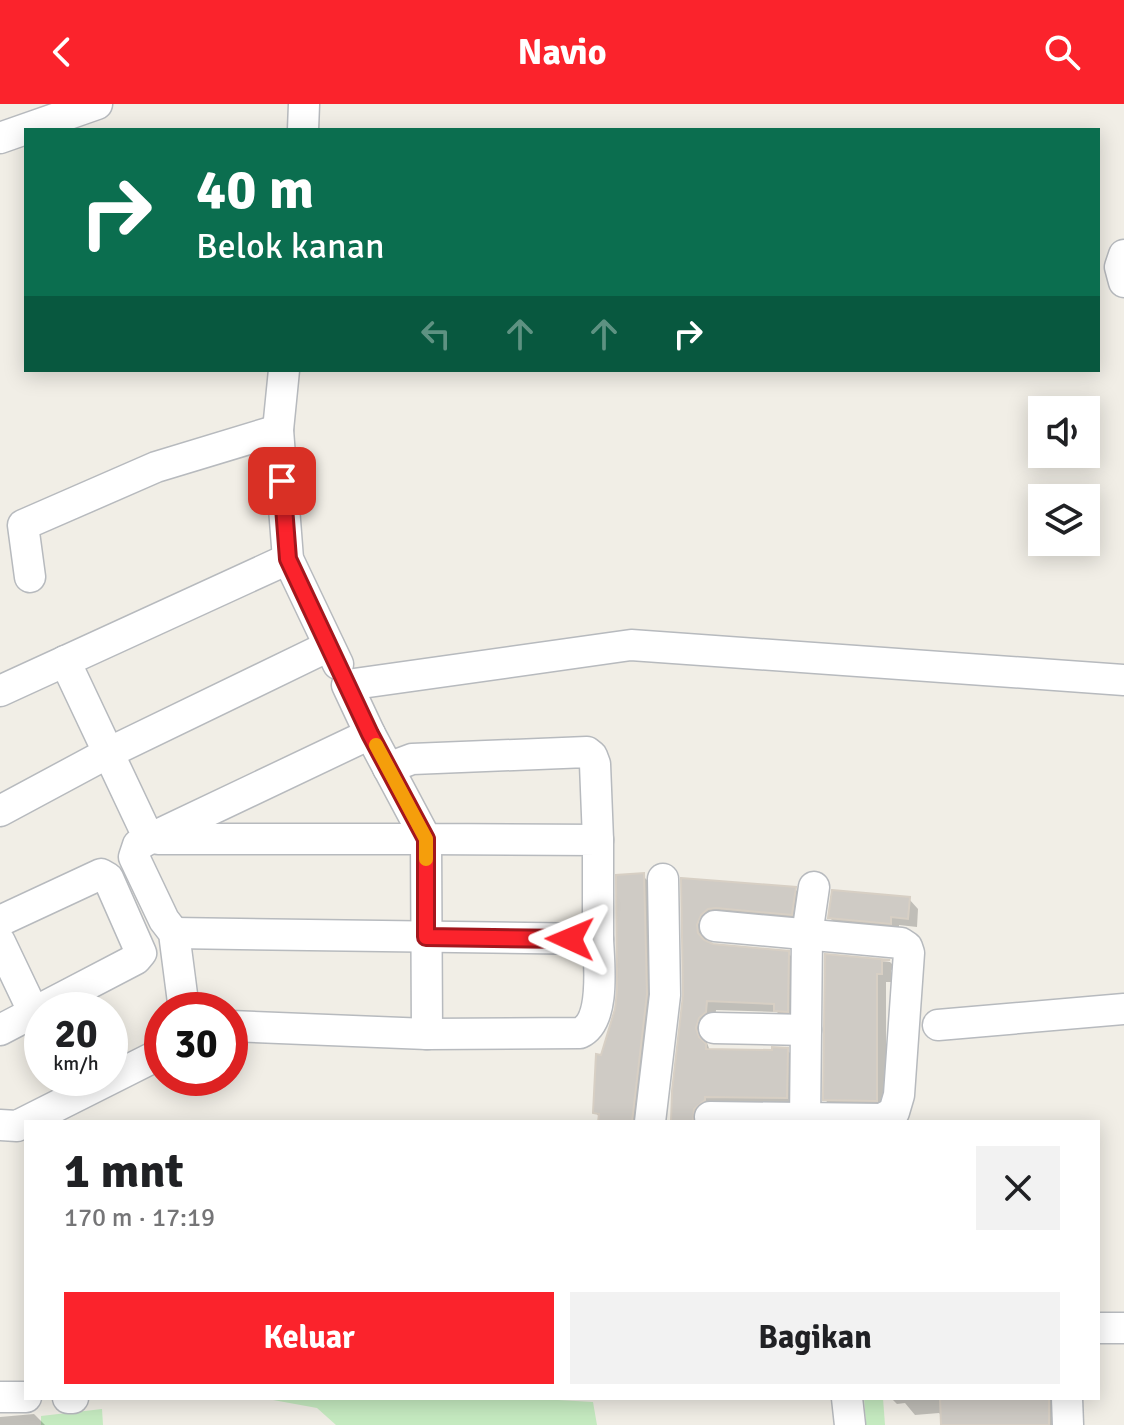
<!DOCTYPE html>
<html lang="id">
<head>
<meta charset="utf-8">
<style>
	:root { --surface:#fff; --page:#f2f2f2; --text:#202124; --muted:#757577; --accent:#fb232c }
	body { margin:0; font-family:Signika,sans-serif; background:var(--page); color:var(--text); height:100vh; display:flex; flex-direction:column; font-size:30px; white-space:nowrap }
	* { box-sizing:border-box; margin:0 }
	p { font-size:26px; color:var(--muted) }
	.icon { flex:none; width:44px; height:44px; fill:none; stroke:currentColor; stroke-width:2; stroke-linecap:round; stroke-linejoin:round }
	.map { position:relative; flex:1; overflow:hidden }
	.sheet { position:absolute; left:24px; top:1016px; width:1076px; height:280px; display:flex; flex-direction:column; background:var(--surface); border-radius:0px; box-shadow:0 4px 20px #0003 }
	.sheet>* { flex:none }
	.guide { position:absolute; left:24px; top:24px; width:1076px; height:244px; border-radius:0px; box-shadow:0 4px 20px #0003; background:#0b6e4f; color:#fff; overflow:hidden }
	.buttons { position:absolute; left:1028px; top:292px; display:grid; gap:16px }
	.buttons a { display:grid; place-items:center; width:72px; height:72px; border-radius:0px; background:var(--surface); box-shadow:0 4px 20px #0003; font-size:40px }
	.speed { position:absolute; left:24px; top:888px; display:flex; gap:16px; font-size:40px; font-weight:700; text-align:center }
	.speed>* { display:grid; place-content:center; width:104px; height:104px; border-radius:50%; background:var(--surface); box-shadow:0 4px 20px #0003; line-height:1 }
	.speed small { font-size:20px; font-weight:400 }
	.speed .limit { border:12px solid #d22; background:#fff; color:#111 }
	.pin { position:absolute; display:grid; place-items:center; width:68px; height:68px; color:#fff; margin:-34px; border-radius:16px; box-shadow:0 4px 12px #0006 }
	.me { position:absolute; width:88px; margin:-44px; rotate:271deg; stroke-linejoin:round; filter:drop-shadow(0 0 6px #0008) }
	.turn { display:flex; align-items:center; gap:28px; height:168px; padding:0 40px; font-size:36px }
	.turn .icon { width:104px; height:104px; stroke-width:2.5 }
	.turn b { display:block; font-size:56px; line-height:68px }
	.lanes { display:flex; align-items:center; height:76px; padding:0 40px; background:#0003; justify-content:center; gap:40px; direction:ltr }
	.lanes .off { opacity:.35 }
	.round { display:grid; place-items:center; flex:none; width:84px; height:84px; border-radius:0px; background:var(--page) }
	.head { display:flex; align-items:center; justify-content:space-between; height:136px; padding:0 40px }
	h1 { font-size:48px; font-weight:800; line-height:60px }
	.button { display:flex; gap:16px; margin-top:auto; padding:16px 40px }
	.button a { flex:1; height:92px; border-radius:0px; background:var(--accent); color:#fff; font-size:32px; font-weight:800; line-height:92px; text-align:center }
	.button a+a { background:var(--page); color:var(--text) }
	header { display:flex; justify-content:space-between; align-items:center; height:104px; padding:0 40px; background:var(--accent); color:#fff; font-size:36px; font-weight:800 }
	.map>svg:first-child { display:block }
	.green { fill:#c6ebc1 }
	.shadow { fill:#0003 }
	.building { fill:#cfcbc5; stroke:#d7cfc4; stroke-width:2 }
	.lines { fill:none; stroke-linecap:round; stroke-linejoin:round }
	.minor-casing { stroke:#b7babe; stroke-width:33 }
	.minor { stroke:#fff; stroke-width:30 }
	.route-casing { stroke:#a3171d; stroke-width:20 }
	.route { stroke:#fb232c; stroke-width:14 }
	.slow { stroke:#f59e0b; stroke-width:14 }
</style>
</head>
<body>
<header><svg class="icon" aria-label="back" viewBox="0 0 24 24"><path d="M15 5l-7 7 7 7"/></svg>Navio<svg class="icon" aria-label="search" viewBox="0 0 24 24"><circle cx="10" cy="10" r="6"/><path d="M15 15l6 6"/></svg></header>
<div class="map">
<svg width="1124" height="1321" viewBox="0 0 1124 1321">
	<rect width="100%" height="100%" fill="#f1eee6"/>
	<g class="green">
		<polygon points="262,1294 523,1294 593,1298 597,1321 336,1321 317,1304"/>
		<polygon points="864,1294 883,1294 885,1321 866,1321"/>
		<polygon points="102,1305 103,1321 41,1321 41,1312"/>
	</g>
	<g class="shadow">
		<polygon points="643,772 652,781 656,900 641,1018 600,1018 600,1014 595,1008 602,953 617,906"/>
		<polygon points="683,776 795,785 804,794 801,819 706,830 707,840 788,849 797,858 797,916 785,916 777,908 716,906 715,917 705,933 710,947 774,948 787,946 796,955 796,1004 702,1018 673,1018 685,891"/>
		<polygon points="909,795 918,805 917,823 899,821 899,828 839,823 830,814"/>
		<polygon points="827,852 890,858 897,865 891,866 891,878 886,878 886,1005 835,1005 825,996"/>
		<polygon points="891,1294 1059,1294 1059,1321 943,1321 943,1313 939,1309 915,1311 905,1299 897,1300"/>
		<polygon points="34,1310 45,1321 0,1321 0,1313"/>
	</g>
	<g class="building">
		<polygon points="644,769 647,890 632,1018 598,1018 599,1010 593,1009 596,950 601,951 615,905 617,887 616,771"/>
		<polygon points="681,774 796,783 792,811 716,804 708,805 701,811 697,821 698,829 704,836 713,840 789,847 788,908 774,907 774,900 707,897 706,908 699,914 696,924 699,933 706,940 706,945 772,946 772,943 788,944 787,994 705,993 705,996 694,1005 693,1018 671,1018 672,987 683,891"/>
		<polygon points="832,786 910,793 908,815 891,813 891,820 828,814"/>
		<polygon points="825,850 890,856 882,857 882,870 877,870 877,997 823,996"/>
		<polygon points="940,1294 1049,1294 1049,1321 941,1321"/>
	</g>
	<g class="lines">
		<g class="minor-casing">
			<g id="minor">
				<polyline points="303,26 304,0"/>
				<polyline points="0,34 97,0"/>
				<polyline points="1124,151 1120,163 1124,178"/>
				<polyline points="284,266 278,326 288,455 338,560"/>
				<polyline points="30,473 23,421 156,363 278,326"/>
				<polyline points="65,557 149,735 138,741 134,753 164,816 174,829 184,906"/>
				<polyline points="0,587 288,455"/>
				<polyline points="370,630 347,581 631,541 1124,576"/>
				<polyline points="388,664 412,655 587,648 592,652 595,660 598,736"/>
				<polyline points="0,707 108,649 329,542"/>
				<polyline points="149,735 370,630 426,735 598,736 598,835"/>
				<polyline points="158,735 426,735 427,930"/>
				<polyline points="0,817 101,770 108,774 141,849 136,855 0,926"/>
				<path d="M174 829 598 835C599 859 606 917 580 929L427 930 230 922"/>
				<polyline points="0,838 42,926"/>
				<polyline points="938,921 1124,905"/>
				<polyline points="714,924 806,926"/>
				<polyline points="710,1013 882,1015 894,1008 899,991 909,849 907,843 901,839 715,822"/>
				<polyline points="650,1018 665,891 663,775"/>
				<polyline points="805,1018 807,831 814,783"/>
				<polyline points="0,1021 17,1022 162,949"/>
				<polyline points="1098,1224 1124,1224"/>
				<polyline points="0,1293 26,1293"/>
				<polyline points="68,1294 73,1294"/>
				<polyline points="847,1294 850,1321"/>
				<polyline points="1067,1294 1068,1321"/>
			</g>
		</g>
		<use href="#minor" class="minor"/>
	</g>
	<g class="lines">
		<g class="route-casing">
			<polyline id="route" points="282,377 288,455 370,630 426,735 426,833 570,835"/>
		</g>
		<use href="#route" class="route"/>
		<polyline class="slow" points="376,641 426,735 426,755"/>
	</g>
</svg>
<div class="buttons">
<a><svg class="icon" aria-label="sound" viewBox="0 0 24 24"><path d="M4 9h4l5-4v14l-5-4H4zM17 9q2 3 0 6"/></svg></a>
<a><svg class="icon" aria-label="layers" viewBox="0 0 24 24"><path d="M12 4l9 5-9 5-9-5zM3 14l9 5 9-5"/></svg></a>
</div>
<div class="speed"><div>20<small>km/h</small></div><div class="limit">30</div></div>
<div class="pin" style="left:282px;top:377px;background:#d93025"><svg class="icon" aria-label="arrive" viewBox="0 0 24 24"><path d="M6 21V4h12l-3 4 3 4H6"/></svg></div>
<svg class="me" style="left:570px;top:835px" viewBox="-20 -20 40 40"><path d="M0-17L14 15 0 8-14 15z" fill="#fb232c" stroke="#fff" stroke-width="4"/></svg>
<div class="guide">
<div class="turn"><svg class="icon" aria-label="right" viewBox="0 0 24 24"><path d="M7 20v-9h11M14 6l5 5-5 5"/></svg><div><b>40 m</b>Belok kanan</div></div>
<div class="lanes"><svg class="icon off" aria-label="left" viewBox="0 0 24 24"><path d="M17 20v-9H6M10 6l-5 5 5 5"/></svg><svg class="icon off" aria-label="ahead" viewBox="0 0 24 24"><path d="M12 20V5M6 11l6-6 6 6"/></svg><svg class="icon off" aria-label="ahead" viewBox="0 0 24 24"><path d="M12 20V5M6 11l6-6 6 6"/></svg><svg class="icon" aria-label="right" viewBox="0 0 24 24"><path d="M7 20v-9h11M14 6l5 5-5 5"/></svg></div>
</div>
<section class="sheet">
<div class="head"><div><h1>1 mnt</h1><p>170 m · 17:19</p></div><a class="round"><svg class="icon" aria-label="close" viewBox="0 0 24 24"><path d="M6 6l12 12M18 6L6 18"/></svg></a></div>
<div class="button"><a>Keluar</a><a>Bagikan</a></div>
</section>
</div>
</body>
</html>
